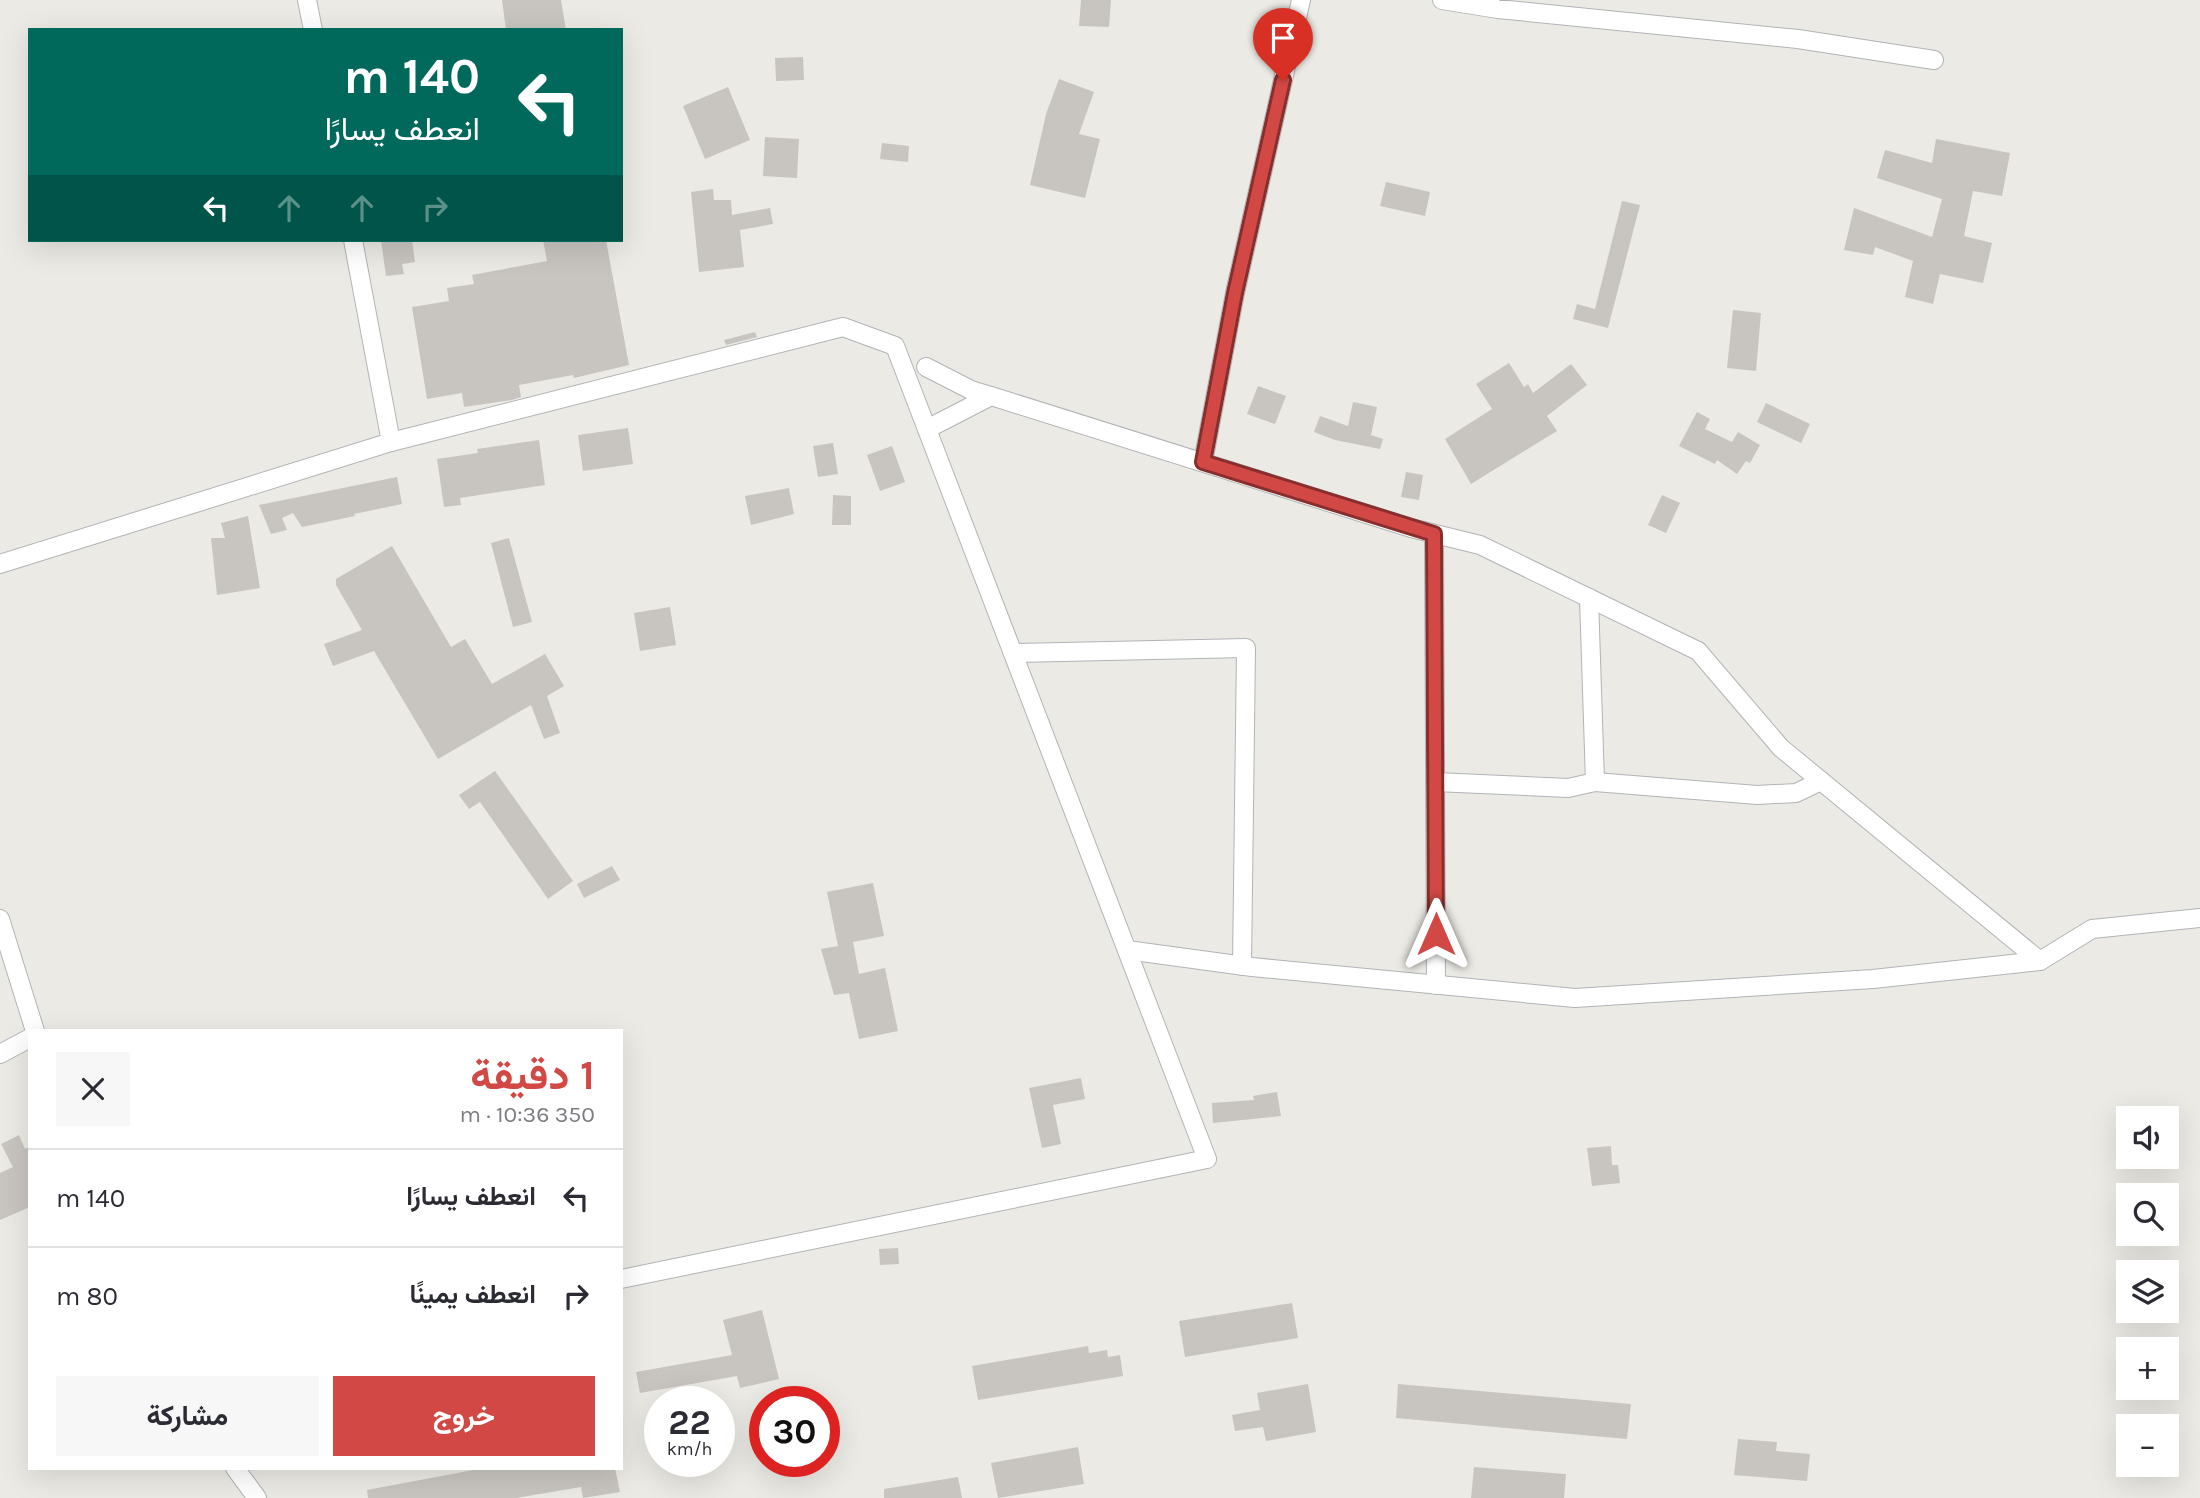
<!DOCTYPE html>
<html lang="ar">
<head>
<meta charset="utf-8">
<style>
	:root { --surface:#fff; --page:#f7f7f7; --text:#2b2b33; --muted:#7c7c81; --line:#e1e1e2; --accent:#d24845 }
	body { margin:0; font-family:Karla,Vazirmatn,sans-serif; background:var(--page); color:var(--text); direction:rtl; height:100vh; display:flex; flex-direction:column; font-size:26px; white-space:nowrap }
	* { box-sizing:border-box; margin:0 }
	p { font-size:23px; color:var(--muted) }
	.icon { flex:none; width:38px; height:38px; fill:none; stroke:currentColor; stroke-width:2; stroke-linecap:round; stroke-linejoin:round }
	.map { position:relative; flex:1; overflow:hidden; direction:ltr }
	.drawer { position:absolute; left:28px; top:1029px; width:595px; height:441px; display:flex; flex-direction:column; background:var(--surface); border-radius:0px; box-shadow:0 7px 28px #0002; direction:rtl }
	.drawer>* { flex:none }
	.top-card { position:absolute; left:28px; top:28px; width:595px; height:214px; border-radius:0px; box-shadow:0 7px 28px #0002; direction:rtl; background:#00695c; color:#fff; overflow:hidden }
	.tools { position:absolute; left:2116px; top:1106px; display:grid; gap:14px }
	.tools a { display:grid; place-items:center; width:63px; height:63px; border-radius:0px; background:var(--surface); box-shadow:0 7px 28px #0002; font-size:35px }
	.speed { position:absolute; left:644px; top:1386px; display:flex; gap:14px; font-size:35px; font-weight:700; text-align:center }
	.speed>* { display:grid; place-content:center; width:91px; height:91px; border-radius:50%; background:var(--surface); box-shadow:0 7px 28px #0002; line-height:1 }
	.speed small { font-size:18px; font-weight:400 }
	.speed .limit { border:10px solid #d22; background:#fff; color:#111 }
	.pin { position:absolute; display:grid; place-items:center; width:60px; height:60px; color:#fff; margin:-72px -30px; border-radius:50% 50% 50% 0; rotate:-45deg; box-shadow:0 0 7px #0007 }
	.pin .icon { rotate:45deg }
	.me { position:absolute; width:77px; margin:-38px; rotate:0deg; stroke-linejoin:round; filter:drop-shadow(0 0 5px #0008) }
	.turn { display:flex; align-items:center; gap:24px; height:147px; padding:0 28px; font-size:32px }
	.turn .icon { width:91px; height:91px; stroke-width:2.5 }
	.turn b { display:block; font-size:49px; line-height:60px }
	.lanes { display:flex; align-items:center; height:66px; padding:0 28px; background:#0003; justify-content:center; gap:35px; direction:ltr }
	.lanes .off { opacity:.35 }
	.round { display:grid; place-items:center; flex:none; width:74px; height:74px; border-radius:0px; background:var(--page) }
	.headline { display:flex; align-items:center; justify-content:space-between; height:119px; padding:0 28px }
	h1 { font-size:42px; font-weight:700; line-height:52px; color:var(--accent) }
	.action { display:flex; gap:14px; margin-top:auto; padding:14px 28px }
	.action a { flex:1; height:80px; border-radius:0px; background:var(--accent); color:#fff; font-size:28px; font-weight:700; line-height:80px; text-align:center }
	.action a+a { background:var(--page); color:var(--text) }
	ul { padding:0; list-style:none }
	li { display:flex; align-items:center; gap:21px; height:98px; padding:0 28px; border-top:2px solid var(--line) }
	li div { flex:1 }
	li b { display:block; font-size:26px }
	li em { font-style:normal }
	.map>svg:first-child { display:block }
	.building { fill:#c8c5c1 }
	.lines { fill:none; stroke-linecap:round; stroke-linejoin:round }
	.minor-casing { stroke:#b1b4b7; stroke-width:20 }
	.minor { stroke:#fff; stroke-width:18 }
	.route-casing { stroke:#882f2d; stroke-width:18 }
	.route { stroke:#d24845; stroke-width:12 }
</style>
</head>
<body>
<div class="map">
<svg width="2200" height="1498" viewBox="0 0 2200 1498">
	<rect width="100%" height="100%" fill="#eceae4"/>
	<g class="building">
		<polygon points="502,0 561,0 566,30 506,30"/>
		<polygon points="1081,0 1111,0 1109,27 1079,26"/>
		<polygon points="803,57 804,80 776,81 775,58"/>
		<polygon points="1059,79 1094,92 1079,134 1100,139 1085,198 1030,185 1046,114"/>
		<polygon points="728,87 750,140 705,159 683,106"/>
		<polygon points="765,137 799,139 797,178 763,176"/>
		<polygon points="1936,139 2010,153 2002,196 1973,191 1964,236 1992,243 1983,283 1940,274 1933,304 1905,297 1913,261 1875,247 1873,255 1844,250 1854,208 1932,237 1942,199 1877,178 1885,150 1932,163"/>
		<polygon points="882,143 909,146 908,162 880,159"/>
		<polygon points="1386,182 1430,192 1425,216 1380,206"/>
		<polygon points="713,189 714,200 731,200 732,215 770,208 773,224 740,230 744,267 699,272 691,192"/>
		<polygon points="1622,201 1640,205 1608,328 1573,319 1577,304 1595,309"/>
		<polygon points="381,240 412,240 415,262 402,264 404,274 386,276"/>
		<polygon points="543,240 606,240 629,365 574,378 573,375 519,385 521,397 512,400 464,407 462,393 427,399 412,307 449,301 447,288 474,284 472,275 547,261"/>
		<polygon points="1733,310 1761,313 1756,371 1727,368"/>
		<polygon points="755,332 757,337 726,345 724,340"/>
		<polygon points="1509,363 1524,387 1528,384 1533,393 1571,364 1587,385 1547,416 1557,431 1471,484 1445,439 1492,409 1476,384"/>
		<polygon points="1258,386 1286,396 1275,424 1247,414"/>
		<polygon points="1353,402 1377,407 1371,435 1383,439 1380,449 1335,440 1314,432 1320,416 1348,426"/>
		<polygon points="1766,403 1810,424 1801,443 1757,422"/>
		<polygon points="1697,412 1710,419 1705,429 1732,442 1738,432 1760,445 1750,463 1746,461 1737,474 1717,460 1715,464 1679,446"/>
		<polygon points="628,428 633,464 583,471 578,435"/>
		<polygon points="539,440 545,485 460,498 461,505 444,507 437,459 478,453 477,449"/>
		<polygon points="833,443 838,474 818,477 813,446"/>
		<polygon points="892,446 905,482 880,491 867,455"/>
		<polygon points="1406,472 1423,475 1419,500 1401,497"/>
		<polygon points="397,477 402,504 354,514 355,516 302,527 293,513 282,518 287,530 271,534 259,505"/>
		<polygon points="789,488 794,514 751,525 745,496"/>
		<polygon points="833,495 851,496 851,525 832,525"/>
		<polygon points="1662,495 1680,503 1666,533 1648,525"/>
		<polygon points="248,516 260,588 217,595 211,538 225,538 221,523"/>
		<polygon points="509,538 532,622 513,627 491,543"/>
		<polygon points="392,546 451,647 465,639 492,684 545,654 564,686 547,696 560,733 544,739 531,705 438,759 374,651 333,666 324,644 362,630 336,585 336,579"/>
		<polygon points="670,607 676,645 640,651 634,613"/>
		<polygon points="495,771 573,881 548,899 480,802 469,809 459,795"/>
		<polygon points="612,866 620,880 584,898 577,884"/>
		<polygon points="873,883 884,936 853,942 859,974 885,968 898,1031 859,1039 849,993 834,995 821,949 838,946 827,892"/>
		<polygon points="1081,1078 1085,1099 1053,1105 1061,1144 1042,1148 1029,1088"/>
		<polygon points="1277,1092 1281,1116 1213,1123 1212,1103 1254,1100 1253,1096"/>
		<polygon points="19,1135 25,1149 30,1146 30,1207 0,1220 0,1173 13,1167 1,1144"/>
		<polygon points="1611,1146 1612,1165 1618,1165 1620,1183 1592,1186 1587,1148"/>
		<polygon points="898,1248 899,1264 880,1265 879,1249"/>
		<polygon points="1292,1303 1298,1338 1185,1357 1179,1321"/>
		<polygon points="762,1310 779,1379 740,1388 737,1376 640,1393 636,1372 732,1355 723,1320"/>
		<polygon points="1088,1346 1089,1353 1107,1350 1108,1357 1120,1355 1123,1376 978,1400 972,1366"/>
		<polygon points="1308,1384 1316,1432 1266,1441 1263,1427 1235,1431 1232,1415 1260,1410 1257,1393"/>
		<polygon points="1398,1384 1631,1404 1627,1439 1396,1418"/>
		<polygon points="1738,1439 1777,1442 1776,1451 1810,1454 1807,1481 1734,1475"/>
		<polygon points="1078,1447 1084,1484 998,1498 991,1463"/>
		<polygon points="1474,1467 1566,1474 1564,1498 1471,1498"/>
		<polygon points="484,1468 615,1468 620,1492 583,1498 581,1487 516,1498 368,1498 367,1490"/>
		<polygon points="958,1477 962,1498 884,1498 884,1489"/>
	</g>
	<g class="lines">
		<g class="minor-casing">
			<g id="minor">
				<polyline points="307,0 313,30"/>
				<polyline points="1442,0 1498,9 1798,39 1934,60"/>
				<polyline points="353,240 391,442"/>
				<polyline points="926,367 971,390 991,396"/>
				<polyline points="927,429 991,396 1411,528 1480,545 1698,651 1781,748 2040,961"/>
				<polyline points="1203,462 1235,293 1301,0"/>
				<polyline points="1434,534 1436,985"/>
				<polyline points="0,564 391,442 843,327 895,346 1207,1159 621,1279"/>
				<polyline points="1589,598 1595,782"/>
				<polyline points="1013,653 1246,648 1242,966"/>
				<polyline points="1435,782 1568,788 1595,782 1757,795 1796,793 1821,781"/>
				<polyline points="0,919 35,1031"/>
				<polyline points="1127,950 1252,967 1575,998 1873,979 2040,961 2092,929 2200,918"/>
				<polyline points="0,1054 30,1038"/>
				<polyline points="235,1468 257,1498"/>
			</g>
		</g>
		<use href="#minor" class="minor"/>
	</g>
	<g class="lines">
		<g class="route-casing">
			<polyline id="route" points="1283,80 1235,293 1203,462 1434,534 1436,934"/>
		</g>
		<use href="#route" class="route"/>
	</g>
</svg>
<div class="tools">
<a><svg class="icon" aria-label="sound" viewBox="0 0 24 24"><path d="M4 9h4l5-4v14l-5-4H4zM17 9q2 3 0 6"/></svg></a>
<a><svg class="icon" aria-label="search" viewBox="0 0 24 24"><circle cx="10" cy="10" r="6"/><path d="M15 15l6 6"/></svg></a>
<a><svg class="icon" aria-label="layers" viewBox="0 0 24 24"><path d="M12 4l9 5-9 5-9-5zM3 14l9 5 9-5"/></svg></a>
<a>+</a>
<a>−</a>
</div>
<div class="speed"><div>22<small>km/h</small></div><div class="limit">30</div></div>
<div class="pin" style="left:1283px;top:80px;background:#d93025"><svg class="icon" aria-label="arrive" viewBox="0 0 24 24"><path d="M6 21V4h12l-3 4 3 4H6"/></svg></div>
<svg class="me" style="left:1436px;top:934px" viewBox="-20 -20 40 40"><path d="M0-17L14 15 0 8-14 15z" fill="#d24845" stroke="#fff" stroke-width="4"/></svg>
<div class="top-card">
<div class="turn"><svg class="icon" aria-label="left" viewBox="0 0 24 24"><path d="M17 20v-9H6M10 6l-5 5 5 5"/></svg><div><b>140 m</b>انعطف يسارًا</div></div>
<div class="lanes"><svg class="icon" aria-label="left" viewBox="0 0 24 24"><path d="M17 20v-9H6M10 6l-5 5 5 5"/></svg><svg class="icon off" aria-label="ahead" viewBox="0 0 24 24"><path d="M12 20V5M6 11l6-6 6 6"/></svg><svg class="icon off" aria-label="ahead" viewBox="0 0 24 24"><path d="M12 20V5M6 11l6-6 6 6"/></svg><svg class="icon off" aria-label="right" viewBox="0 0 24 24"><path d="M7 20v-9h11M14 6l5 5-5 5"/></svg></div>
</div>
<section class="drawer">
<div class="headline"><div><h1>1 دقيقة</h1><p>350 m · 10:36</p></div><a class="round"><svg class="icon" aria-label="close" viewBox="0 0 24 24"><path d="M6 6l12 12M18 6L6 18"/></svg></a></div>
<ul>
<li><svg class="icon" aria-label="left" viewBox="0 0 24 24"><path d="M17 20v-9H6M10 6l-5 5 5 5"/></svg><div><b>انعطف يسارًا</b></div><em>140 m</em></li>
<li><svg class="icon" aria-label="right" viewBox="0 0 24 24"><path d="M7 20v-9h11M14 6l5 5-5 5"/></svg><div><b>انعطف يمينًا</b></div><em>80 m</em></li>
</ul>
<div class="action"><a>خروج</a><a>مشاركة</a></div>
</section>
</div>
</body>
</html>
